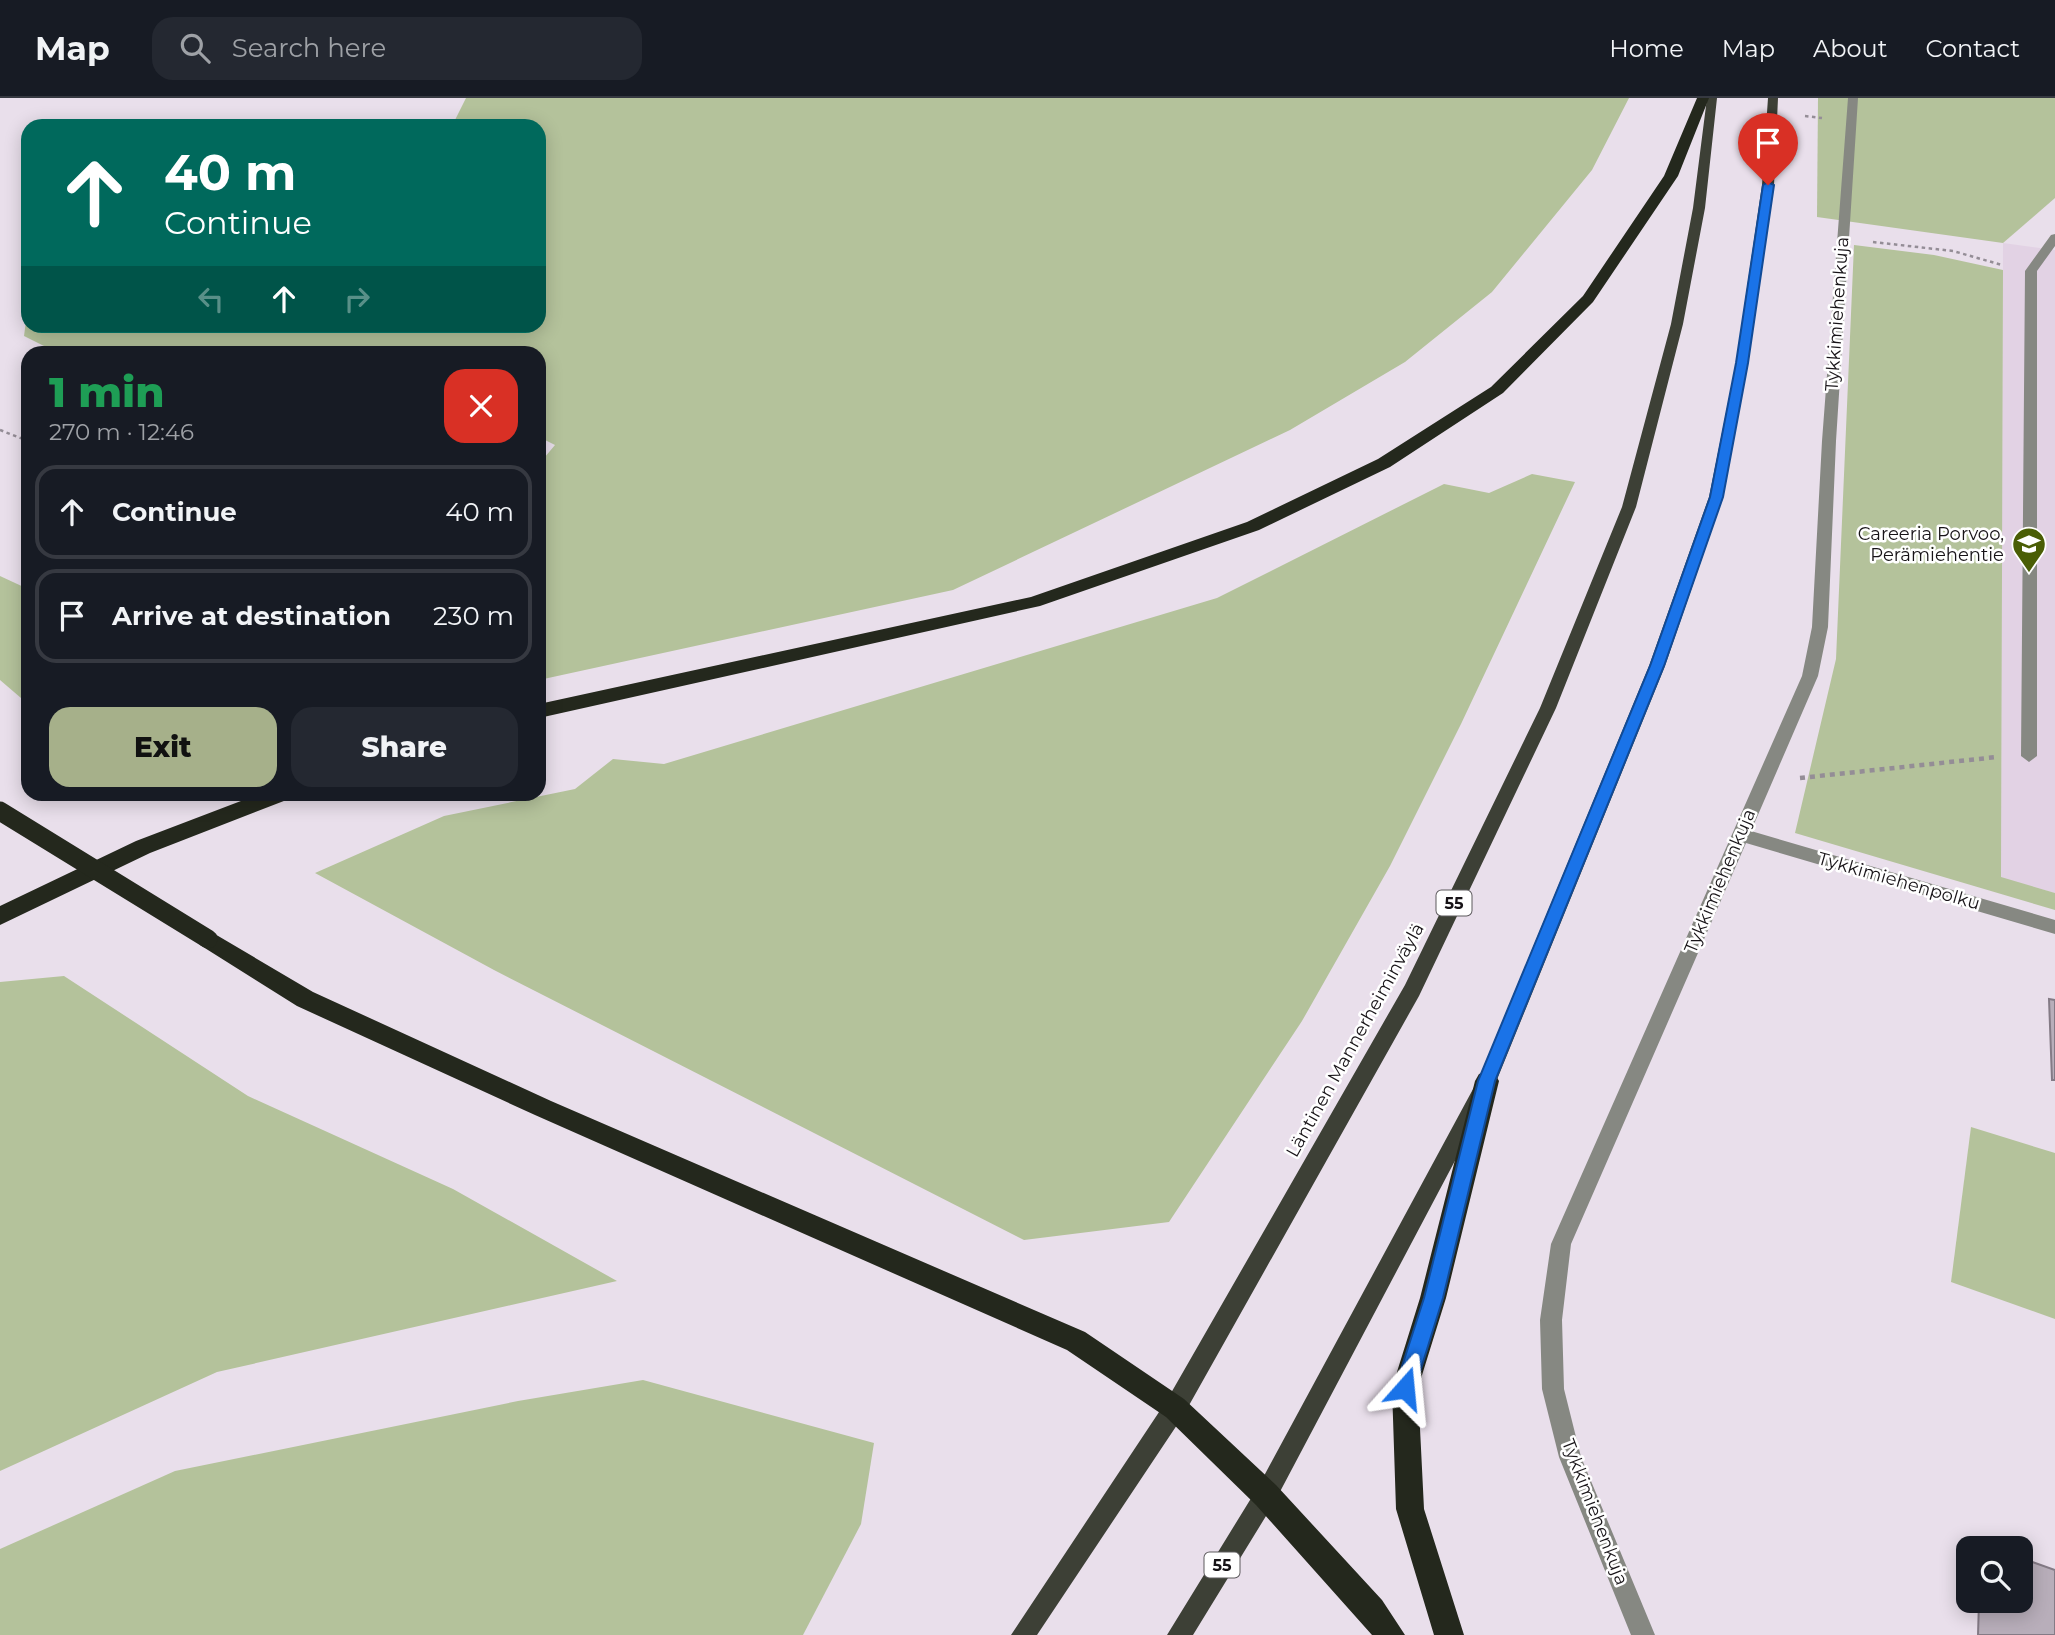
<!DOCTYPE html>
<html lang="en">
<head>
<meta charset="utf-8">
<style>
	:root { --surface:#171b24; --page:#242831; --text:#f1f3f6; --muted:#9ea1a6; --line:#363941; --accent:#a6b08a }
	body { margin:0; font-family:Montserrat,sans-serif; background:var(--page); color:var(--text); height:100vh; display:flex; flex-direction:column; font-size:26px; white-space:nowrap }
	* { box-sizing:border-box; margin:0 }
	p { font-size:23px; color:var(--muted) }
	.icon { flex:none; width:38px; height:38px; fill:none; stroke:currentColor; stroke-width:2; stroke-linecap:round; stroke-linejoin:round }
	.map { position:relative; flex:1; overflow:hidden }
	.sheet { position:absolute; left:21px; top:248px; width:525px; height:455px; display:flex; flex-direction:column; background:var(--surface); border-radius:21px; box-shadow:0 4px 18px #0003 }
	.sheet>* { flex:none }
	.top-card { position:absolute; left:21px; top:21px; width:525px; height:214px; border-radius:21px; box-shadow:0 4px 18px #0003; background:#00695c; color:#fff; overflow:hidden }
	.buttons { position:absolute; left:1956px; top:1438px; display:grid; gap:14px }
	.buttons a { display:grid; place-items:center; width:77px; height:77px; border-radius:14px; background:var(--surface); box-shadow:0 4px 18px #0003; font-size:35px }
	.pin { position:absolute; display:grid; place-items:center; width:60px; height:60px; color:#fff; margin:-72px -30px; border-radius:50% 50% 50% 0; rotate:-45deg; box-shadow:0 0 7px #0007 }
	.pin .icon { rotate:45deg }
	.me { position:absolute; width:77px; margin:-38px; rotate:18deg; stroke-linejoin:round; filter:drop-shadow(0 0 5px #0008) }
	.turn { display:flex; align-items:center; gap:24px; height:147px; padding:0 28px; font-size:32px }
	.turn .icon { width:91px; height:91px; stroke-width:2.5 }
	.turn b { display:block; font-size:49px; line-height:60px }
	.lanes { display:flex; align-items:center; height:66px; padding:0 28px; background:#0003; justify-content:center; gap:35px; direction:ltr }
	.lanes .off { opacity:.35 }
	.round { display:grid; place-items:center; flex:none; width:74px; height:74px; border-radius:21px; background:var(--page) }
	.headline { display:flex; align-items:center; justify-content:space-between; height:119px; padding:0 28px }
	h1 { font-size:42px; font-weight:800; line-height:52px; color:#1e9e55 }
	.action { display:flex; gap:14px; margin-top:auto; padding:14px 28px }
	.action a { flex:1; height:80px; border-radius:21px; background:var(--accent); color:#111; font-size:28px; font-weight:800; line-height:80px; text-align:center }
	.action a+a { background:var(--page); color:var(--text) }
	ul { padding:0; list-style:none }
	li { display:flex; align-items:center; gap:21px; height:94px; margin:0 14px 10px; padding:0 14px; border:4px solid var(--line); border-radius:21px }
	li div { flex:1 }
	li b { display:block; font-size:26px }
	li em { font-style:normal }
	header { display:flex; align-items:center; gap:42px; box-sizing:border-box; height:98px; padding:0 35px; background:var(--surface); border-bottom:2px solid var(--line) }
	header strong { font-size:33px }
	nav { display:flex; gap:38px; margin-inline-start:auto; font-size:24px }
	.search { width:490px; height:63px; background:var(--page); display:flex; align-items:center; gap:18px; box-sizing:border-box; padding:0 24px; border-radius:21px; color:var(--muted); font-size:26px }
	.map>svg:first-child { display:block }
	.built { fill:#e2d2e4 }
	.green { fill:#b4c29b }
	.building { fill:#b8aeba; stroke:#847b86; stroke-width:2 }
	.lines { fill:none; stroke-linecap:round; stroke-linejoin:round }
	.path-far1 { stroke:#948d96; stroke-width:2.5; stroke-dasharray:3.5 3.5; stroke-linecap:butt }
	.path { stroke:#948d96; stroke-width:4.5; stroke-dasharray:5 5; stroke-linecap:butt }
	.lane { fill:#868882; fill-rule:evenodd }
	.street { fill:#868882; fill-rule:evenodd }
	.primary { fill:#3d4036; fill-rule:evenodd }
	.highway { fill:#24281d; fill-rule:evenodd }
	.highway-bridge { stroke:#24281d; stroke-width:19 }
	.route { fill:#1a73e8; stroke:#114b97; stroke-width:2 }
	.labels { text-anchor:middle; stroke-width:5; stroke-linejoin:round; paint-order:stroke }
	.shield { fill:#fff; stroke:#5d5a5d; stroke-width:2 }
	.shield-label { font-size:16px; font-weight:bold; fill:#171317 }
	.street-label { font-size:18px; fill:#171317; stroke:#fff }
	.poi-label { font-size:18px; fill:#171317; stroke:#fff; text-anchor:end }
</style>
</head>
<body>
<header>
<strong>Map</strong>
<div class="search"><svg class="icon" aria-label="search" viewBox="0 0 24 24"><circle cx="10" cy="10" r="6"/><path d="M15 15l6 6"/></svg>Search here</div>
<nav><a>Home</a><a>Map</a><a>About</a><a>Contact</a></nav>
</header>
<div class="map">
<svg width="2055" height="1537" viewBox="0 0 2055 1537">
	<rect width="100%" height="100%" fill="#e9dfeb"/>
	<polygon class="built" points="2003,145 2055,152 2055,795 2001,780"/>
	<g class="green">
		<polygon points="466,0 1629,0 1592,72 1492,194 1405,264 1290,332 953,492 539,582 539,366 555,347 539,339 539,256 60,256 24,238 28,208 28,228 539,228 539,28 452,28"/>
		<polygon points="1818,0 2055,0 2055,100 2003,145 1817,119"/>
		<polygon points="1854,147 1934,157 2003,172 2001,779 2055,795 2055,812 1795,735 1836,561"/>
		<polygon points="1532,376 1575,384 1461,626 1390,768 1302,923 1169,1124 1024,1142 494,872 315,775 444,718 575,691 613,661 664,666 1217,500 1444,386 1489,395"/>
		<polygon points="0,478 28,491 28,606 0,582"/>
		<polygon points="64,878 248,998 453,1091 617,1183 217,1274 0,1373 0,884"/>
		<polygon points="1971,1029 2055,1055 2055,1221 1951,1184"/>
		<polygon points="643,1282 874,1345 861,1426 803,1537 0,1537 0,1451 175,1373 518,1303"/>
	</g>
	<g class="building">
		<polygon points="2049,901 2055,902 2055,982 2052,982"/>
		<polygon points="2021,1460 2055,1472 2055,1537 1978,1537 1979,1503 2021,1503"/>
	</g>
	<g class="lines">
		<g class="path-far1">
			<polyline points="1805,18 1822,20"/>
			<polyline points="1873,144 1953,153 2002,167"/>
			<polyline points="0,332 28,343"/>
		</g>
		<polyline class="path" points="1800,680 1997,659"/>
		<polygon class="lane" points="2055,136 2055,148 2037,173 2037,658 2029,664 2021,658 2025,173 2051,137"/>
		<polygon class="street" points="1848,0 1858,0 1836,343 1828,529 1818,578 1751,733 2055,822 2055,836 1746,745 1571,1146 1562,1222 1564,1291 1581,1359 1655,1537 1631,1537 1559,1359 1542,1291 1540,1222 1551,1146 1802,578 1812,529 1822,343"/>
		<g class="primary">
			<polygon points="1707,0 1717,0 1705,110 1683,226 1636,409 1556,610 1419,898 1183,1318 1037,1537 1011,1537 1167,1302 1405,887 1540,610 1622,409 1671,226 1693,110"/>
			<polygon points="1768,0 1778,0 1774,87 1748,265 1723,399 1665,568 1494,989 1274,1405 1193,1537 1167,1537 1258,1389 1479,980 1649,568 1709,399 1736,265 1762,87"/>
		</g>
		<g class="highway">
			<polygon points="1697,0 1709,0 1678,78 1593,204 1503,295 1390,369 1259,432 1040,508 539,620 539,606 1031,499 1247,424 1378,361 1491,289 1583,198 1664,78"/>
			<polygon points="259,696 292,696 289,701 150,755 0,827 0,808 136,743"/>
			<polygon points="208,832 313,894 551,1003 1085,1234 1184,1301 1276,1387 1382,1502 1405,1537 1372,1537 1256,1407 1166,1319 1067,1252 535,1017 297,908 200,847 197,841 200,835"/>
			<polygon points="1487,973 1495,976 1499,983 1446,1200 1418,1290 1424,1411 1464,1537 1434,1537 1396,1411 1392,1290 1420,1200 1475,983 1479,976"/>
		</g>
		<polyline class="highway-bridge" points="0,713 208,841"/>
	</g>
	<polygon class="route" points="1768,84 1774,87 1748,265 1723,399 1664,568 1495,983 1443,1200 1415,1290 1412,1297 1405,1300 1398,1297 1395,1290 1424,1200 1478,983 1650,568 1710,399 1736,265 1763,87"/>
	<defs>
		<g id="school-pin" transform="scale(1.75)"><path d="M0 17L-7.5 6A9.5 9.5 0 1 1 7.5 6Z" fill="#4a5e05" stroke="#fff"/><path d="M0-5L7-2L0 1L-7-2ZM-4 1L0 2.5L4 1V4Q0 6-4 4Z" fill="#fff"/></g>
	</defs>
	<g fill-rule="evenodd">
		<use href="#school-pin" x="2029" y="446"/>
	</g>
	<g class="labels">
		<g class="shield">
			<rect x="1436.5" y="792.5" width="35" height="25" rx="5"/>
			<rect x="1204.5" y="1454.5" width="35" height="25" rx="5"/>
		</g>
		<g class="shield-label">
			<text x="1454" y="811">55</text>
			<text x="1222" y="1473">55</text>
		</g>
		<g class="street-label">
			<text transform="translate(1837 216) rotate(-86)" y="6">Tykkimiehenkuja</text>
			<text transform="translate(1720 783) rotate(-67)" y="6">Tykkimiehenkuja</text>
			<text transform="translate(1899 783) rotate(16)" y="6">Tykkimiehenpolku</text>
			<text transform="translate(1355 942) rotate(-61)" y="6">Läntinen Mannerheiminväylä</text>
			<text transform="translate(1595 1414) rotate(69)" y="6">Tykkimiehenkuja</text>
		</g>
		<g class="poi-label">
			<text x="2004" y="442">Careeria Porvoo,<tspan x="2004" dy="21">Perämiehentie</tspan></text>
		</g>
	</g>
</svg>
<div class="buttons">
<a><svg class="icon" aria-label="search" viewBox="0 0 24 24"><circle cx="10" cy="10" r="6"/><path d="M15 15l6 6"/></svg></a>
</div>
<div class="pin" style="left:1768px;top:87px;background:#d93025"><svg class="icon" aria-label="arrive" viewBox="0 0 24 24"><path d="M6 21V4h12l-3 4 3 4H6"/></svg></div>
<svg class="me" style="left:1405px;top:1290px" viewBox="-20 -20 40 40"><path d="M0-17L14 15 0 8-14 15z" fill="#1a73e8" stroke="#fff" stroke-width="4"/></svg>
<div class="top-card">
<div class="turn"><svg class="icon" aria-label="ahead" viewBox="0 0 24 24"><path d="M12 20V5M6 11l6-6 6 6"/></svg><div><b>40 m</b>Continue</div></div>
<div class="lanes"><svg class="icon off" aria-label="left" viewBox="0 0 24 24"><path d="M17 20v-9H6M10 6l-5 5 5 5"/></svg><svg class="icon" aria-label="ahead" viewBox="0 0 24 24"><path d="M12 20V5M6 11l6-6 6 6"/></svg><svg class="icon off" aria-label="right" viewBox="0 0 24 24"><path d="M7 20v-9h11M14 6l5 5-5 5"/></svg></div>
</div>
<section class="sheet">
<div class="headline"><div><h1>1 min</h1><p>270 m · 12:46</p></div><a class="round" style="background:#d93025;color:#fff"><svg class="icon" aria-label="close" viewBox="0 0 24 24"><path d="M6 6l12 12M18 6L6 18"/></svg></a></div>
<ul>
<li><svg class="icon" aria-label="ahead" viewBox="0 0 24 24"><path d="M12 20V5M6 11l6-6 6 6"/></svg><div><b>Continue</b></div><em>40 m</em></li>
<li><svg class="icon" aria-label="arrive" viewBox="0 0 24 24"><path d="M6 21V4h12l-3 4 3 4H6"/></svg><div><b>Arrive at destination</b></div><em>230 m</em></li>
</ul>
<div class="action"><a>Exit</a><a>Share</a></div>
</section>
</div>
</body>
</html>
